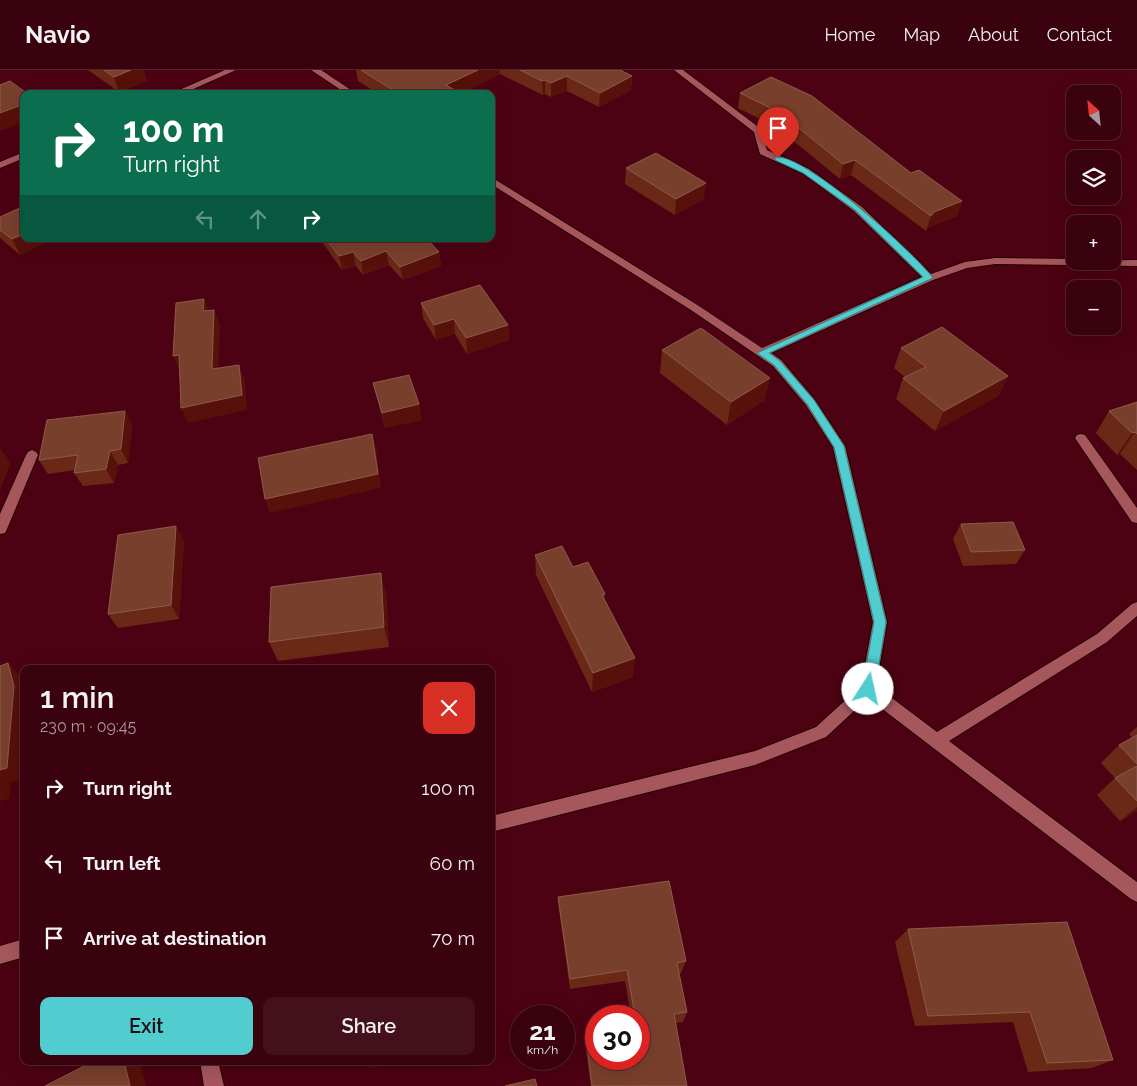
<!DOCTYPE html>
<html lang="en">
<head>
<meta charset="utf-8">
<style>
	:root { --surface:#39020e; --page:#44101c; --text:#f1f3f6; --muted:#ab979e; --line:#53242e; --accent:#52cdcf }
	body { margin:0; font-family:Raleway,sans-serif; background:var(--page); color:var(--text); height:100vh; display:flex; flex-direction:column; font-size:19px; white-space:nowrap }
	* { box-sizing:border-box; margin:0 }
	p { font-size:16px; color:var(--muted) }
	.icon { flex:none; width:28px; height:28px; fill:none; stroke:currentColor; stroke-width:2; stroke-linecap:round; stroke-linejoin:round }
	.map { position:relative; flex:1; overflow:hidden }
	.side { position:absolute; left:20px; top:595px; width:475px; height:400px; display:flex; flex-direction:column; background:var(--surface); border-radius:10px; box-shadow:0 5px 20px #0002,0 0 0 1px var(--line) }
	.side>* { flex:none }
	.guide { position:absolute; left:20px; top:20px; width:475px; height:152px; border-radius:10px; box-shadow:0 5px 20px #0002,0 0 0 1px var(--line); background:#0b6e4f; color:#fff; overflow:hidden }
	.needle { width:32px; rotate:333deg }
	.controls { position:absolute; left:1066px; top:15px; display:grid; gap:10px }
	.controls a { display:grid; place-items:center; width:55px; height:55px; border-radius:10px; background:var(--surface); box-shadow:0 5px 20px #0002,0 0 0 1px var(--line); font-size:25px }
	.speed { position:absolute; left:510px; top:935px; display:flex; gap:10px; font-size:25px; font-weight:700; text-align:center }
	.speed>* { display:grid; place-content:center; width:65px; height:65px; border-radius:50%; background:var(--surface); box-shadow:0 5px 20px #0002,0 0 0 1px var(--line); line-height:1 }
	.speed small { font-size:12px; font-weight:400 }
	.speed .limit { border:8px solid #d22; background:#fff; color:#111 }
	.pin { position:absolute; display:grid; place-items:center; width:42px; height:42px; color:#fff; margin:-51px -21px; border-radius:50% 50% 50% 0; rotate:-45deg; box-shadow:0 0 5px #0007 }
	.pin .icon { rotate:45deg }
	.me { position:absolute; width:55px; margin:-28px; rotate:10deg; stroke-linejoin:round; filter:drop-shadow(0 0 4px #0008) }
	.turn { display:flex; align-items:center; gap:18px; height:105px; padding:0 20px; font-size:22px }
	.turn .icon { width:65px; height:65px; stroke-width:2.5 }
	.turn b { display:block; font-size:35px; line-height:42px }
	.lanes { display:flex; align-items:center; height:48px; padding:0 20px; background:#0003; justify-content:center; gap:25px; direction:ltr }
	.lanes .off { opacity:.35 }
	.round { display:grid; place-items:center; flex:none; width:52px; height:52px; border-radius:10px; background:var(--page) }
	.summary { display:flex; align-items:center; justify-content:space-between; height:85px; padding:0 20px }
	h1 { font-size:30px; font-weight:600; line-height:38px }
	.cta { display:flex; gap:10px; margin-top:auto; padding:10px 20px }
	.cta a { flex:1; height:58px; border-radius:10px; background:var(--accent); color:#111; font-size:20px; font-weight:600; line-height:58px; text-align:center }
	.cta a+a { background:var(--page); color:var(--text) }
	ul { padding:0; list-style:none }
	li { display:flex; align-items:center; gap:15px; height:75px; padding:0 20px }
	li div { flex:1 }
	li b { display:block; font-size:19px }
	li em { font-style:normal }
	header { display:flex; align-items:center; gap:30px; box-sizing:border-box; height:70px; padding:0 25px; background:var(--surface); border-bottom:1px solid var(--line) }
	header strong { font-size:24px }
	nav { display:flex; gap:28px; margin-inline-start:auto; font-size:18px }
	.map>svg:first-child { display:block }
	.lines { fill:none; stroke-linecap:round; stroke-linejoin:round }
	.minor-casing { stroke:#240105; stroke-width:2 }
	.minor { fill:#a6575c; fill-rule:evenodd }
	.wall { fill:#6a2916 }
	.shaded-wall { fill:#57100a }
	.building { fill:#793f2d; stroke:#8e5a4c }
	.route { fill:#52cdcf; stroke:#358587 }
</style>
</head>
<body>
<header>
<strong>Navio</strong>
<nav><a>Home</a><a>Map</a><a>About</a><a>Contact</a></nav>
</header>
<div class="map">
<svg width="1137" height="1016" viewBox="0 0 1137 1016">
	<rect width="100%" height="100%" fill="#4c0212"/>
	<g class="lines">
		<g class="minor-casing">
			<g id="minor">
				<polygon points="225,0 236,0 182,24 170,24"/>
				<polygon points="311,0 321,0 357,24 347,24"/>
				<polygon points="674,0 683,0 761,59 767,80 809,99 862,137 931,204 965,192 995,188 1075,189 1075,191 1137,190 1137,196 995,194 967,198 933,210 771,283 781,290 814,329 845,376 887,552 876,616 937,662 1097,564 1132,534 1137,532 1137,546 1107,572 949,671 1137,812 1137,832 1131,829 868,628 826,667 755,695 491,762 491,746 755,681 816,657 861,616 873,552 833,377 806,335 773,296 691,240 491,114 491,107 699,236 762,278 922,207 854,141 803,103 760,84 754,62"/>
				<polygon points="24,82 24,88 0,98 0,92"/>
				<polygon points="1081,364 1085,365 1137,438 1137,453 1132,452 1077,371 1075,368 1077,365"/>
				<polygon points="32,380 36,382 38,385 7,459 5,463 0,464 0,444 26,385 28,382"/>
				<polygon points="24,869 24,887 0,894 0,876"/>
				<polygon points="200,991 218,991 224,1016 204,1016"/>
			</g>
		</g>
		<use href="#minor" class="minor"/>
	</g>
	<g class="wall">
		<polygon points="88,0 143,0 147,11 119,22"/>
		<polygon points="356,0 620,0 632,6 631,20 599,37 567,21 551,27 545,24 543,25 500,4 460,24 379,24 358,11"/>
		<polygon points="740,23 911,103 962,131 957,146 929,157 926,161 851,105 840,109 791,69 792,65 738,38"/>
		<polygon points="626,98 704,129 675,145 625,114"/>
		<polygon points="0,147 24,169 50,169 51,170 20,185 0,168"/>
		<polygon points="320,169 427,169 439,182 441,196 403,210 389,195 363,205 356,196 342,200"/>
		<polygon points="421,233 508,255 509,270 467,284 455,264 436,270 423,248"/>
		<polygon points="901,278 1008,306 998,326 935,361 896,329 903,308 905,307 894,298"/>
		<polygon points="662,280 765,330 727,355 660,303"/>
		<polygon points="373,313 419,334 421,350 385,358"/>
		<polygon points="1137,332 1137,400 1120,384 1117,385 1096,363 1109,341"/>
		<polygon points="125,341 132,355 128,393 118,395 114,413 83,416 74,403 75,400 48,404 39,390"/>
		<polygon points="961,454 1025,480 1016,494 963,496 953,469"/>
		<polygon points="184,470 179,549 118,558 108,544"/>
		<polygon points="535,485 573,497 605,524 604,530 633,607 592,622 536,505"/>
		<polygon points="386,523 389,577 278,591 269,572"/>
		<polygon points="1137,657 1137,741 1120,751 1097,725 1115,708 1101,693 1119,675 1132,668 1129,664"/>
		<polygon points="558,827 686,891 681,903 679,903 687,942 683,952 676,953 687,1016 591,1016 586,982 587,973 639,989 639,946 631,946 625,911 570,919 559,840"/>
		<polygon points="908,859 1113,990 1092,998 1028,1002 1013,952 915,956 895,872"/>
	</g>
	<g class="shaded-wall">
		<polygon points="131,0 143,0 147,11 119,22 114,7"/>
		<polygon points="478,0 500,0 500,4 460,24 446,15"/>
		<polygon points="567,6 567,21 551,27 551,13"/>
		<polygon points="632,6 631,20 599,37 600,23"/>
		<polygon points="545,10 545,24 543,25 542,11"/>
		<polygon points="24,34 24,52 0,61 0,43"/>
		<polygon points="855,90 851,105 840,109 843,94"/>
		<polygon points="706,113 704,129 675,145 676,129"/>
		<polygon points="962,131 957,146 929,157 926,161 931,146 934,142"/>
		<polygon points="24,164 24,169 50,169 51,170 20,185 12,169"/>
		<polygon points="386,181 389,195 363,205 361,191"/>
		<polygon points="353,182 356,196 342,200 339,186"/>
		<polygon points="439,182 441,196 403,210 400,197"/>
		<polygon points="204,229 210,245 203,241"/>
		<polygon points="214,240 220,255 218,315 212,299"/>
		<polygon points="454,249 455,264 436,270 434,255"/>
		<polygon points="508,255 509,270 467,284 466,268"/>
		<polygon points="179,285 180,301 173,286"/>
		<polygon points="239,295 245,310 247,340 188,353 181,338"/>
		<polygon points="1008,306 998,326 935,361 944,341"/>
		<polygon points="770,308 765,330 727,355 731,332"/>
		<polygon points="419,334 421,350 385,358 382,343"/>
		<polygon points="125,341 132,355 128,393 121,379"/>
		<polygon points="1135,362 1120,384 1117,385 1132,363"/>
		<polygon points="372,364 376,378 381,418 270,443 265,429"/>
		<polygon points="0,378 11,393 0,420"/>
		<polygon points="110,381 118,395 114,413 106,399"/>
		<polygon points="176,456 184,470 179,549 171,535"/>
		<polygon points="381,503 386,523 389,577 384,557"/>
		<polygon points="635,588 633,607 592,622 593,603"/>
		<polygon points="8,593 20,606 24,620 24,660 20,710 11,712 9,729 0,731 0,700"/>
		<polygon points="1137,737 1137,741 1120,751"/>
		<polygon points="124,991 140,991 146,1016 130,1016"/>
		<polygon points="369,991 398,991 370,998 365,992"/>
	</g>
	<g class="building">
		<polygon points="104,0 131,0 114,7"/>
		<polygon points="361,0 478,0 446,15 460,23 459,24 399,24"/>
		<polygon points="520,0 620,0 632,6 600,23 567,6 551,13 545,10 542,11"/>
		<polygon points="771,7 812,26 911,103 919,100 962,131 934,142 931,146 855,90 843,94 794,54 799,52 740,23"/>
		<polygon points="10,11 28,24 24,24 24,34 0,43 0,15"/>
		<polygon points="656,83 706,113 676,129 626,98"/>
		<polygon points="22,137 24,138 24,164 12,169 0,160 0,147"/>
		<polygon points="326,169 427,169 439,182 400,197 386,181 361,191 353,182 339,186"/>
		<polygon points="480,215 508,255 466,268 454,249 434,255 421,233"/>
		<polygon points="204,229 203,241 214,240 212,299 239,295 242,325 181,338 179,285 173,286 176,233"/>
		<polygon points="942,257 1008,306 944,341 903,308 926,297 901,278"/>
		<polygon points="701,258 770,308 731,332 662,280"/>
		<polygon points="409,305 419,334 382,343 373,313"/>
		<polygon points="1137,332 1137,364 1135,362 1132,363 1109,341"/>
		<polygon points="125,341 121,379 110,381 106,399 74,403 78,385 39,390 47,350"/>
		<polygon points="372,364 378,404 265,429 258,388"/>
		<polygon points="1013,452 1025,480 971,482 961,454"/>
		<polygon points="176,456 171,535 108,544 118,465"/>
		<polygon points="562,476 573,497 588,492 605,524 602,525 635,588 593,603 535,485"/>
		<polygon points="381,503 384,557 269,572 271,517"/>
		<polygon points="8,593 14,616 7,698 0,700 0,596"/>
		<polygon points="1137,665 1137,694 1119,675"/>
		<polygon points="1137,696 1137,731 1115,708"/>
		<polygon points="669,811 686,891 677,893 687,942 674,944 687,1016 592,1016 587,973 596,971 596,989 639,989 639,946 635,946 627,900 570,909 558,827"/>
		<polygon points="1067,852 1113,990 1047,993 1030,942 928,946 908,859"/>
		<polygon points="94,991 124,991 130,1016 45,1016"/>
		<polygon points="535,1009 537,1016 505,1016"/>
	</g>
	<path class="route" d="M775 87C805 83 913 182 933 208L769 283 780 291 814 330 844 376 886 552 875 619 873 623 868 624 864 623 862 619 874 552 834 377 807 334 774 295 757 283 923 207 855 140 803 103 775 90Z"/>
</svg>
<div class="controls">
<a><svg class="needle" viewBox="-14 -14 28 28"><path d="M0-13l5 13h-10z" fill="#e53935"/><path d="M0 13l5-13h-10z" fill="#ab979e"/></svg></a>
<a><svg class="icon" aria-label="layers" viewBox="0 0 24 24"><path d="M12 4l9 5-9 5-9-5zM3 14l9 5 9-5"/></svg></a>
<a>+</a>
<a>−</a>
</div>
<div class="speed"><div>21<small>km/h</small></div><div class="limit">30</div></div>
<div class="pin" style="left:778px;top:88px;background:#d93025"><svg class="icon" aria-label="arrive" viewBox="0 0 24 24"><path d="M6 21V4h12l-3 4 3 4H6"/></svg></div>
<svg class="me" style="left:868px;top:619px" viewBox="-20 -20 40 40"><circle r="19" fill="#fff"/><path d="M0-13L10 11 0 6-10 11z" fill="#52cdcf"/></svg>
<div class="guide">
<div class="turn"><svg class="icon" aria-label="right" viewBox="0 0 24 24"><path d="M7 20v-9h11M14 6l5 5-5 5"/></svg><div><b>100 m</b>Turn right</div></div>
<div class="lanes"><svg class="icon off" aria-label="left" viewBox="0 0 24 24"><path d="M17 20v-9H6M10 6l-5 5 5 5"/></svg><svg class="icon off" aria-label="ahead" viewBox="0 0 24 24"><path d="M12 20V5M6 11l6-6 6 6"/></svg><svg class="icon" aria-label="right" viewBox="0 0 24 24"><path d="M7 20v-9h11M14 6l5 5-5 5"/></svg></div>
</div>
<section class="side">
<div class="summary"><div><h1>1 min</h1><p>230 m · 09:45</p></div><a class="round" style="background:#d93025;color:#fff"><svg class="icon" aria-label="close" viewBox="0 0 24 24"><path d="M6 6l12 12M18 6L6 18"/></svg></a></div>
<ul>
<li><svg class="icon" aria-label="right" viewBox="0 0 24 24"><path d="M7 20v-9h11M14 6l5 5-5 5"/></svg><div><b>Turn right</b></div><em>100 m</em></li>
<li><svg class="icon" aria-label="left" viewBox="0 0 24 24"><path d="M17 20v-9H6M10 6l-5 5 5 5"/></svg><div><b>Turn left</b></div><em>60 m</em></li>
<li><svg class="icon" aria-label="arrive" viewBox="0 0 24 24"><path d="M6 21V4h12l-3 4 3 4H6"/></svg><div><b>Arrive at destination</b></div><em>70 m</em></li>
</ul>
<div class="cta"><a>Exit</a><a>Share</a></div>
</section>
</div>
</body>
</html>
